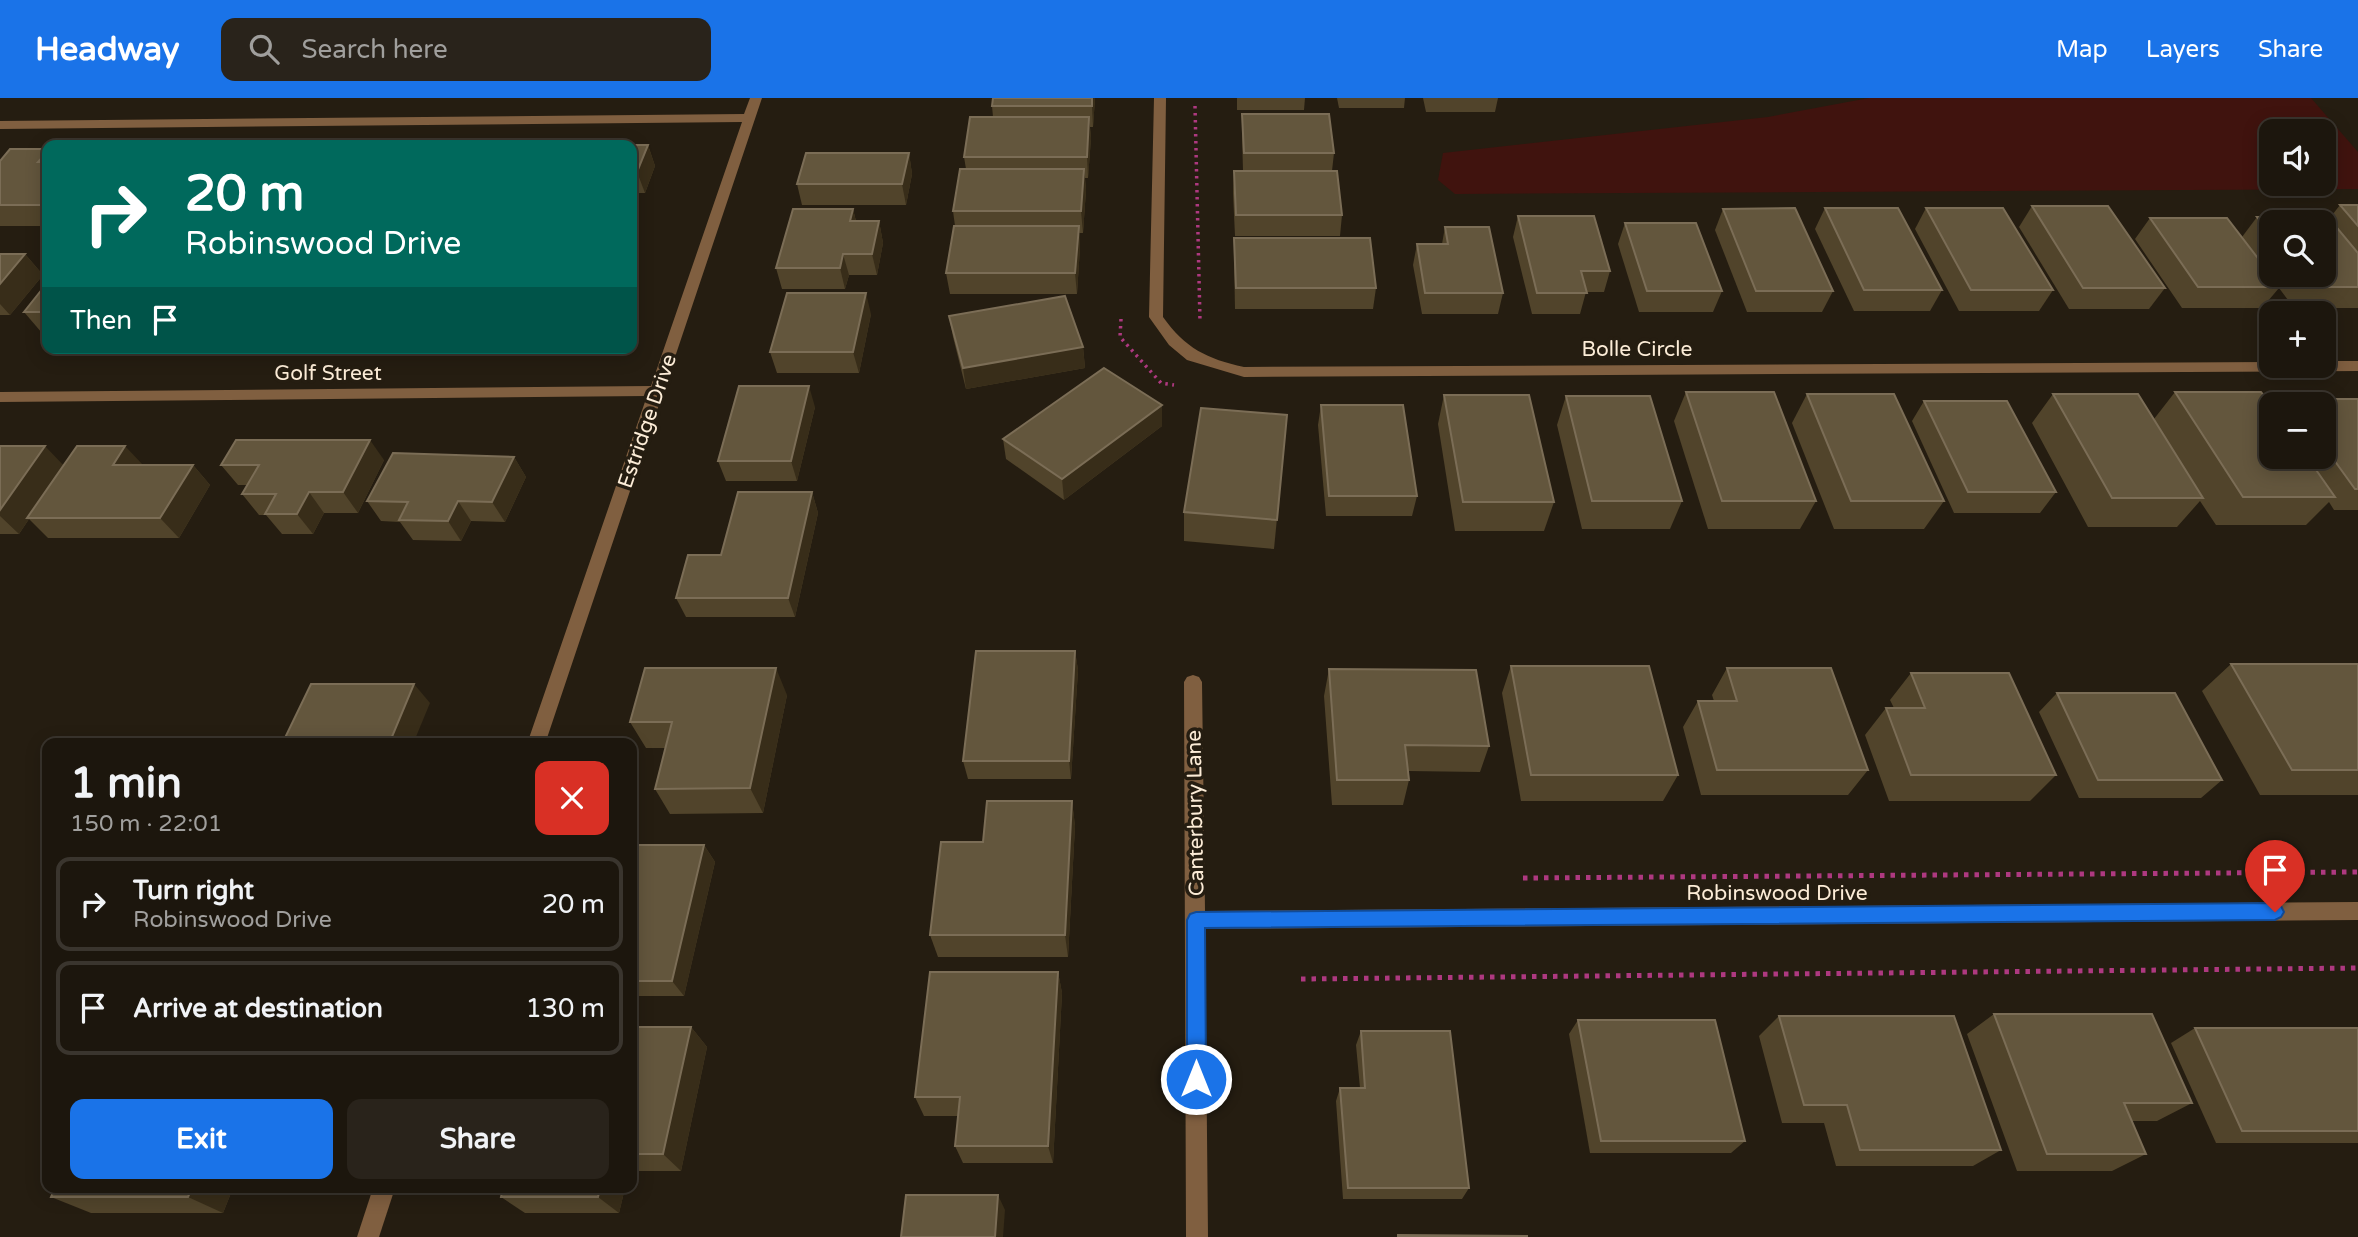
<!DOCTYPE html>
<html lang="en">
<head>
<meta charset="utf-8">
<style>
	:root { --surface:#1c160d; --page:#29231b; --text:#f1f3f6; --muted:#a09f9d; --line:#3a352e; --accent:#1a73e8 }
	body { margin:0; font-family:"Varela Round",sans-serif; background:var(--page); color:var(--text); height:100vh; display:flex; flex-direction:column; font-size:26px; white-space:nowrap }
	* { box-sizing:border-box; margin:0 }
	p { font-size:23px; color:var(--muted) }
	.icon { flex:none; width:38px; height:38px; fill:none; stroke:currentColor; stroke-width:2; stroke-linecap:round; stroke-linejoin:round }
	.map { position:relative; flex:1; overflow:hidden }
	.details { position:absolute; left:42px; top:640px; width:595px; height:455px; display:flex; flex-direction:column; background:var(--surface); border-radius:14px; box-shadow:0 4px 18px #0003,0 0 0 2px var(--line) }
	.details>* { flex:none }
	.hud { position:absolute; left:42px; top:42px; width:595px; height:214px; border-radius:14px; box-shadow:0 4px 18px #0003,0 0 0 2px var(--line); background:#00695c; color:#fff; overflow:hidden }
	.tools { position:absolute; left:2259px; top:21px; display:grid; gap:14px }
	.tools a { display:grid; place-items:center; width:77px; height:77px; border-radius:14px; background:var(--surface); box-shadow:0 4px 18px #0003,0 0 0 2px var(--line); font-size:35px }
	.pin { position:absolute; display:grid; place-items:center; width:60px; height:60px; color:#fff; margin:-72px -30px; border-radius:50% 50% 50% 0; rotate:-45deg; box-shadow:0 0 7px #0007 }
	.pin .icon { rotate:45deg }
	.me { position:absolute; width:77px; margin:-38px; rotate:0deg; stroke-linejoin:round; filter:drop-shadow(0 0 5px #0008) }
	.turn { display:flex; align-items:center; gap:24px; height:147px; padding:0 28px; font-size:32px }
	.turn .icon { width:91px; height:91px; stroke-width:2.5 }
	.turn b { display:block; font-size:49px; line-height:60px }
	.then { display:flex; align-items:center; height:66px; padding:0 28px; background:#0003; gap:14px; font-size:26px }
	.round { display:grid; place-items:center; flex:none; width:74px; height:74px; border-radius:14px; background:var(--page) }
	.headline { display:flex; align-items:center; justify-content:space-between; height:119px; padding:0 28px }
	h1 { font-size:42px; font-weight:700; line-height:52px }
	.action { display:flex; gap:14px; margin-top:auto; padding:14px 28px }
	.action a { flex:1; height:80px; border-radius:14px; background:var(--accent); color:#fff; font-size:28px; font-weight:700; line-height:80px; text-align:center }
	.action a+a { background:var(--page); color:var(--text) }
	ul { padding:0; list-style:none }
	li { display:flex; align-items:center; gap:21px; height:94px; margin:0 14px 10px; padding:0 14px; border:4px solid var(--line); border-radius:14px }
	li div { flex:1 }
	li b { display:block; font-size:26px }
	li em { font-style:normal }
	header { display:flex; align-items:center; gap:42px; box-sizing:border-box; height:98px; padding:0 35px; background:var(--accent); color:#fff }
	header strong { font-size:33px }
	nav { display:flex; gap:38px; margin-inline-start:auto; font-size:24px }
	.search { width:490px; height:63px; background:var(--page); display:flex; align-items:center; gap:18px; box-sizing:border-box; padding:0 24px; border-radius:14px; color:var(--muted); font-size:26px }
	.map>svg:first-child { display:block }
	.water { fill:#40130e; fill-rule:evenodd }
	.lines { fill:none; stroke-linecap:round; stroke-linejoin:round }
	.path-far1 { stroke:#ae3980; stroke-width:3.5; stroke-dasharray:2.5 4.5; stroke-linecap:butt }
	.path { stroke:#ae3980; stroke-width:5; stroke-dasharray:4.5 6; stroke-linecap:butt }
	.minor { fill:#805f40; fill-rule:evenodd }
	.wall { fill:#51442b; fill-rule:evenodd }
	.shaded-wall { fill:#382d19 }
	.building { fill:#63563d; stroke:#7b6d56; stroke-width:2 }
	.route { fill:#1a73e8; stroke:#114b97; stroke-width:2 }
	.labels { text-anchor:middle; stroke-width:7; stroke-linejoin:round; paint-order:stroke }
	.street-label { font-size:21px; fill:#fcecd7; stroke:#251d11 }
</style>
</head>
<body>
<header>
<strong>Headway</strong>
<div class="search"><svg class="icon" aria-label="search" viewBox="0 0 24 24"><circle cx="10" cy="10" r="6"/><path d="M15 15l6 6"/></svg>Search here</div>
<nav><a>Map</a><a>Layers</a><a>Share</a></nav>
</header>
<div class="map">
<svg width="2358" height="1139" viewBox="0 0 2358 1139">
	<rect width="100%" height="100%" fill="#251d11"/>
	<path class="water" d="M1869 0H2311L2358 54V91L1455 96 1438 82 1443 55 1768 19ZM2272 33H2324V86H2272Z"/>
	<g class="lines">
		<g class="path-far1">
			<polyline points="1195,8 1200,223"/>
			<polyline points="1121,221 1120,239 1161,285 1174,287"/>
		</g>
		<g class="path">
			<polyline points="1523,780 2358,774"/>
			<polyline points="1301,881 2358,870"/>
		</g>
		<g class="minor">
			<polygon points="750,0 762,0 545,646 527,646 647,298 0,304 0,294 651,288 742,24 0,31 0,23 744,16"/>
			<path d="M1154 0H1166L1163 219C1185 250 1207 261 1244 269L2272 264V268H2324V263H2358V273L1244 279 1187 262 1169 247 1149 219Z"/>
			<polygon points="1193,577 1199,579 1202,584 1205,813 2358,804 2358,822 1205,831 1208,1139 1186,1139 1184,584 1187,579"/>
			<polygon points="373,1090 395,1090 379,1139 357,1139"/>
		</g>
	</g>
	<g class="wall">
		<polygon points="993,0 1095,0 1093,29 1090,29 1091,40 1088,80 1085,80 1086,92 1083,135 1079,135 1080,149 1077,196 950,196 946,175 955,128 953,113 966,71 964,59 993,19 992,8"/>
		<polygon points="1237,0 1305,0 1304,12 1237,12"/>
		<polygon points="1337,0 1405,0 1404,10 1339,10"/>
		<polygon points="1423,0 1498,0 1495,14 1426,14"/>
		<polygon points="1242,16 1334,55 1332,73 1342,117 1340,138 1235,138 1233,95 1234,73 1243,73 1242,37"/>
		<polygon points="632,47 648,47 655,68 645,95 632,95"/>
		<polygon points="47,51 47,128 0,128 0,63"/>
		<polygon points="909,55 912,76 906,107 802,107 797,86"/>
		<path d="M2340 107H2358V210H2294L2279 190 2262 210H2182L2135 141 2150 120 2242 139 2257 119 2329 121ZM2272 124 2324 177H2272Z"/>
		<polygon points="2032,108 2165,190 2149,211 2069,211 2019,129"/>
		<polygon points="1825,110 1942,192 1930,213 1854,213 1815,131"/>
		<polygon points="1926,110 2053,192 2039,213 1959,213 1915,131"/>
		<polygon points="853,111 856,123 879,123 883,145 877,177 849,177 845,191 782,191 776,170"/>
		<polygon points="1723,111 1833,193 1822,214 1747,214 1715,132"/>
		<polygon points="1518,118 1610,173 1604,194 1586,194 1580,216 1532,216 1513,139"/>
		<polygon points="1625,125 1722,193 1713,214 1639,214 1618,146"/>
		<polygon points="1445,129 1503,195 1498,216 1422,216 1413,167 1417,146 1442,146"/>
		<polygon points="1234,140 1376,190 1373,211 1235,211 1234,161"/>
		<polygon points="0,156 25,156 43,177 10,217 0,217"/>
		<polygon points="47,185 47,235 42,235 24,214"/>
		<polygon points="871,216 859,275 777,275 770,254"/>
		<polygon points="949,218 1083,249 1085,270 966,291 953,239"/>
		<polygon points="1686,294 1816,403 1800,431 1708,431 1674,323"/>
		<polygon points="2175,294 2272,359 2324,359 2324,306 2285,306 2290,301 2358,301 2358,412 2334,412 2329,404 2306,427 2216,427 2200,403 2177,429 2088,429 2032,325 2053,296 2154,321"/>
		<polygon points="1807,296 1944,403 1924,431 1834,431 1792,325"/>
		<polygon points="1444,297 1554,404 1544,433 1455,433 1438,326"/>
		<polygon points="1566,298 1682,403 1670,431 1582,431 1557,327"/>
		<polygon points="1924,303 2056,394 2040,415 1954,415 1912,323"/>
		<polygon points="1162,307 1162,328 1064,402 1006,361 1003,341"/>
		<polygon points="1321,307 1417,398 1412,418 1326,418 1318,327"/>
		<polygon points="815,309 797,383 726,383 718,363"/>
		<polygon points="1287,317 1274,451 1184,443 1184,414"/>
		<polygon points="0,348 64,367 193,367 210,387 179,440 48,440 29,421 19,436 0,436"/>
		<polygon points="514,359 526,379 505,424 471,423 461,443 413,442 400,424 381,423 367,403"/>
		<polygon points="384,362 358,415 324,415 313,436 282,436 266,417 259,417 242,396 247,387 238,387 221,367"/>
		<polygon points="812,394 818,415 795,519 686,519 676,500 721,457"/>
		<polygon points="1075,553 1078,572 1071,681 968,681 963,663"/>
		<polygon points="2231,566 2358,566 2358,697 2260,697 2202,593"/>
		<polygon points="1511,568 1678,677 1663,703 1521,703 1502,595"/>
		<polygon points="1727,570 1868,672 1848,697 1701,697 1683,629 1698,603 1714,603 1712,597"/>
		<polygon points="1329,571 1489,648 1480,674 1408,673 1409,682 1403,707 1332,707 1324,598"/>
		<polygon points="1911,575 2056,677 2030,703 1889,703 1865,637 1886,610 1894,610 1890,602"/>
		<polygon points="2057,595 2222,682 2201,700 2079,700 2039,614"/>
		<polygon points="787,597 763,715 670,716 655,691 665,650 646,650 630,624"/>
		<polygon points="1072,703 1075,728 1068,859 938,859 930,837 983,744"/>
		<polygon points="632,747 704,747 715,764 684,898 632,898"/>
		<polygon points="1058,874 1062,895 1053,1065 963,1065 955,1048 958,1018 924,1018 915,999"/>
		<polygon points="1994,916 2192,1005 2157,1023 2132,1023 2146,1056 2112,1073 2017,1073 1967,936"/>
		<polygon points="1779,918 2001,1052 1973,1068 1836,1068 1824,1025 1782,1025 1759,938"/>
		<polygon points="1578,922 1745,1043 1731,1055 1590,1055 1569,936"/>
		<polygon points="632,929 691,929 707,949 681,1073 632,1073"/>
		<polygon points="2195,930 2358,930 2358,1045 2216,1045 2171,945"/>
		<polygon points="1361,933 1469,1090 1462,1101 1343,1101 1336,1003 1340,990 1360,990 1356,947"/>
		<polygon points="55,1090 233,1090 223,1115 91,1115 51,1099"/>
		<polygon points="625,1090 619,1115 525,1115 501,1099"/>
	</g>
	<g class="shaded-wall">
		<polygon points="1092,0 1095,0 1093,29 1092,8"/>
		<polygon points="1089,19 1091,40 1088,80 1087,59"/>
		<polygon points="648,47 655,68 645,95 637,74"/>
		<polygon points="47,54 47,76 38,64"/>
		<polygon points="909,55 912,76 906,107 902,86"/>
		<polygon points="1084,71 1086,92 1083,135 1081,113"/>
		<polygon points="853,111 858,132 850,123"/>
		<polygon points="879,123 883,145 877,177 872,156"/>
		<polygon points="1079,128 1080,149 1077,196 1075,175"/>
		<polygon points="25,156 43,177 10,217 0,206 0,186"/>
		<polygon points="843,156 849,177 845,191 840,170"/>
		<polygon points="866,195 871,216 859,275 853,254"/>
		<polygon points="1083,249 1085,270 966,291 963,270"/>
		<polygon points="809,288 815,309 797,383 791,363"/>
		<polygon points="1162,307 1162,328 1064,402 1062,381"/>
		<polygon points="370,342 384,362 358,415 343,394"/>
		<polygon points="45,348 65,369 27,420 29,421 19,436 0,418 0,412"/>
		<polygon points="125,348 144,368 113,367"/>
		<polygon points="514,359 526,379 505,424 492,404"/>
		<polygon points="193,367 210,387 179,440 160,420"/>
		<polygon points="309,394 324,415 313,436 297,416"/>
		<polygon points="812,394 818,415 795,519 788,500"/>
		<polygon points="458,403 471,423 461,443 448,423"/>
		<polygon points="1075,553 1078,572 1071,681 1069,663"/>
		<polygon points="776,570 787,597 763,715 750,690"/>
		<polygon points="414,586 430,605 413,646 389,646"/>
		<polygon points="1072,703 1075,728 1068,859 1065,837"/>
		<polygon points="704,747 715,764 684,898 672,883"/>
		<polygon points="1058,874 1062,895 1053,1065 1048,1048"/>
		<polygon points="691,929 707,949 681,1073 663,1056"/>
		<polygon points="192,1090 233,1090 223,1115 188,1099"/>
		<polygon points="600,1090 625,1090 619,1115 598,1099"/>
		<polygon points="998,1097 1005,1112 1003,1139 995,1139"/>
	</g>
	<g class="building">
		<polygon points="993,0 1092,0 1092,8 992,8"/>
		<polygon points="1242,16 1329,16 1334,55 1244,55"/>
		<polygon points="970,19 1089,19 1087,59 964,59"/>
		<polygon points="554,47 648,47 637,74 632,74 632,47"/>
		<polygon points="10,51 47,51 47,54 38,64 47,64 47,107 0,107 0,63"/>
		<polygon points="806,55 909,55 902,86 797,86"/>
		<polygon points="960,71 1084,71 1081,113 953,113"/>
		<polygon points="1234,73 1337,73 1342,117 1236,117"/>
		<polygon points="2340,107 2358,107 2358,128"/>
		<polygon points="2032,108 2108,108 2165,190 2083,190"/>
		<polygon points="1795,110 1833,193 1756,193 1723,111"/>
		<polygon points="1825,110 1898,110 1942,192 1864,192"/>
		<polygon points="1926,110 2003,110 2053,192 1971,192"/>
		<polygon points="793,111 853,111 850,123 879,123 872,156 843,156 840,170 776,170"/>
		<polygon points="1518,118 1594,118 1610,173 1581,173 1587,195 1537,195"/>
		<polygon points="2257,119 2328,119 2358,155 2358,189 2312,189 2302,177 2324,177 2324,124 2272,124 2272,138"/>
		<polygon points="2150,120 2227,120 2280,189 2198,189"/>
		<polygon points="1625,125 1696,125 1722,193 1647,193"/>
		<polygon points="954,128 1079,128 1075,175 946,175"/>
		<polygon points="1445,129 1489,129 1503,195 1425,195 1417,146 1448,146"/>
		<polygon points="1234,140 1370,140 1376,190 1236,190"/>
		<polygon points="0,156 25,156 0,186"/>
		<polygon points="47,185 47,214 24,214"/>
		<polygon points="787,195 866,195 853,254 770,254"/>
		<polygon points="1065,198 1083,249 963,270 949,218"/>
		<polygon points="1104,270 1162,307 1062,381 1003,341"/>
		<polygon points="739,288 809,288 791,363 718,363"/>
		<polygon points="1686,294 1774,294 1816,403 1722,403"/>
		<polygon points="2175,294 2261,294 2272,308 2272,359 2307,359 2335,399 2243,399"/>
		<polygon points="1807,296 1894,296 1944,403 1851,403"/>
		<polygon points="2053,296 2138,296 2203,400 2112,400"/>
		<polygon points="1444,297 1529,297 1554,404 1463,404"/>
		<polygon points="1566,298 1650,298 1682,403 1592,403"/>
		<polygon points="2290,301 2358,301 2358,391 2355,391 2324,348 2324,306 2294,306"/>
		<polygon points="1924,303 2007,303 2056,394 1968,394"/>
		<polygon points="1321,307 1403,307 1417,398 1329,398"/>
		<polygon points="1201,310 1287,317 1277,422 1184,414"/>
		<polygon points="236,342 370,342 343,394 309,394 297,416 265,416 276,396 242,396 259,367 221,367"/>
		<polygon points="0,348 45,348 0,412"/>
		<polygon points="77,348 125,348 113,367 193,367 160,420 27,420"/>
		<polygon points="393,355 514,359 492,404 458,403 448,423 399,422 408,404 367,403"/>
		<polygon points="738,394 812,394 788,500 676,500 688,457 721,457"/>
		<polygon points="976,553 1075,553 1069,663 963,663"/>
		<polygon points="2231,566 2358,566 2358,672 2292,672"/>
		<polygon points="1511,568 1649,568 1678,677 1531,677"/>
		<polygon points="645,570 776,570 750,690 655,691 672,624 630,624"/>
		<polygon points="1727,570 1831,570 1868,672 1717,672 1698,603 1737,603"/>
		<polygon points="1329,571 1476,572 1489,648 1405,647 1409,682 1337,682"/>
		<polygon points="1911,575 2009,575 2056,677 1911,677 1886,610 1925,610"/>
		<polygon points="311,586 414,586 389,646 282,646"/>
		<polygon points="2057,595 2175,595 2222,682 2098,682"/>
		<polygon points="987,703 1072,703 1065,837 930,837 941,744 983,744"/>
		<polygon points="632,747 704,747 672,883 632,883"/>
		<polygon points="930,874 1058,874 1048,1048 955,1048 960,999 915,999"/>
		<polygon points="1994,916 2152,916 2192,1005 2124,1005 2146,1056 2047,1056"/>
		<polygon points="1779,918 1954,918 2001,1052 1860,1052 1847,1007 1804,1007"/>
		<polygon points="1578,922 1715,922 1745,1043 1601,1043"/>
		<polygon points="632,929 691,929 663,1056 632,1056"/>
		<polygon points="2195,930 2358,930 2358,1033 2242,1033"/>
		<polygon points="1361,933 1450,933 1469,1090 1348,1090 1340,990 1365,990"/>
		<polygon points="55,1090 192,1090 188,1099 51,1099"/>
		<polygon points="503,1090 600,1090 598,1099 501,1099"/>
		<polygon points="906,1097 998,1097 995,1139 901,1139"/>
		<polygon points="1398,1137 1527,1138 1527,1139 1398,1139"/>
	</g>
	<polygon class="route" points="2275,805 2281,808 2284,814 2281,819 2275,822 1205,830 1206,981 1203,987 1196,990 1190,987 1187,981 1187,822 1190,816 1196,814"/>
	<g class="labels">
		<g class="street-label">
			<text x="1637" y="258">Bolle Circle</text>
			<text x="328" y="282">Golf Street</text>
			<text transform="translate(647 323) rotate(-71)" y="7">Estridge Drive</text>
			<text transform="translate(1195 715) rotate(-91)" y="7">Canterbury Lane</text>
			<text x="1777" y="802">Robinswood Drive</text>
		</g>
	</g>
</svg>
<div class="tools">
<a><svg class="icon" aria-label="sound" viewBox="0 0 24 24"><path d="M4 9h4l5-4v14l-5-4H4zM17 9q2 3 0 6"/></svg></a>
<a><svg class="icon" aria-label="search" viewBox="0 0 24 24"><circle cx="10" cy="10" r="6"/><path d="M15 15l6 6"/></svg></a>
<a>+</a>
<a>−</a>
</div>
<div class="pin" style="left:2275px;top:814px;background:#d93025"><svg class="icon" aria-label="arrive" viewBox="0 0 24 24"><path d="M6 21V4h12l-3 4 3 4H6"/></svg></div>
<svg class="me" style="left:1196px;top:981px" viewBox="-20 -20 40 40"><circle r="17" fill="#1a73e8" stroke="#fff" stroke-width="3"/><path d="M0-11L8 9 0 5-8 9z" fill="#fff"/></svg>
<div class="hud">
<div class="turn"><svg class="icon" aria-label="right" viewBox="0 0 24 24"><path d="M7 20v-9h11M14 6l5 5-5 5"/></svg><div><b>20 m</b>Robinswood Drive</div></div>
<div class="then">Then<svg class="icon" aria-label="arrive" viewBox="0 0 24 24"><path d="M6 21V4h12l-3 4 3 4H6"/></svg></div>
</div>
<section class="details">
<div class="headline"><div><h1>1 min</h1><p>150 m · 22:01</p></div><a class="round" style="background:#d93025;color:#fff"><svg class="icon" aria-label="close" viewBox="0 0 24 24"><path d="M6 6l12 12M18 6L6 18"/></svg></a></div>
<ul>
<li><svg class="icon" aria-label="right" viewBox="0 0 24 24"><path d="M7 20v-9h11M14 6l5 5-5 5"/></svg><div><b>Turn right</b><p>Robinswood Drive</p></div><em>20 m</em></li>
<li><svg class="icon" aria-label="arrive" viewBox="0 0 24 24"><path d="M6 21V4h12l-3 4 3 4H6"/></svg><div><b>Arrive at destination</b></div><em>130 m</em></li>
</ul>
<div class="action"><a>Exit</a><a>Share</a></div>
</section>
</div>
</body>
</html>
